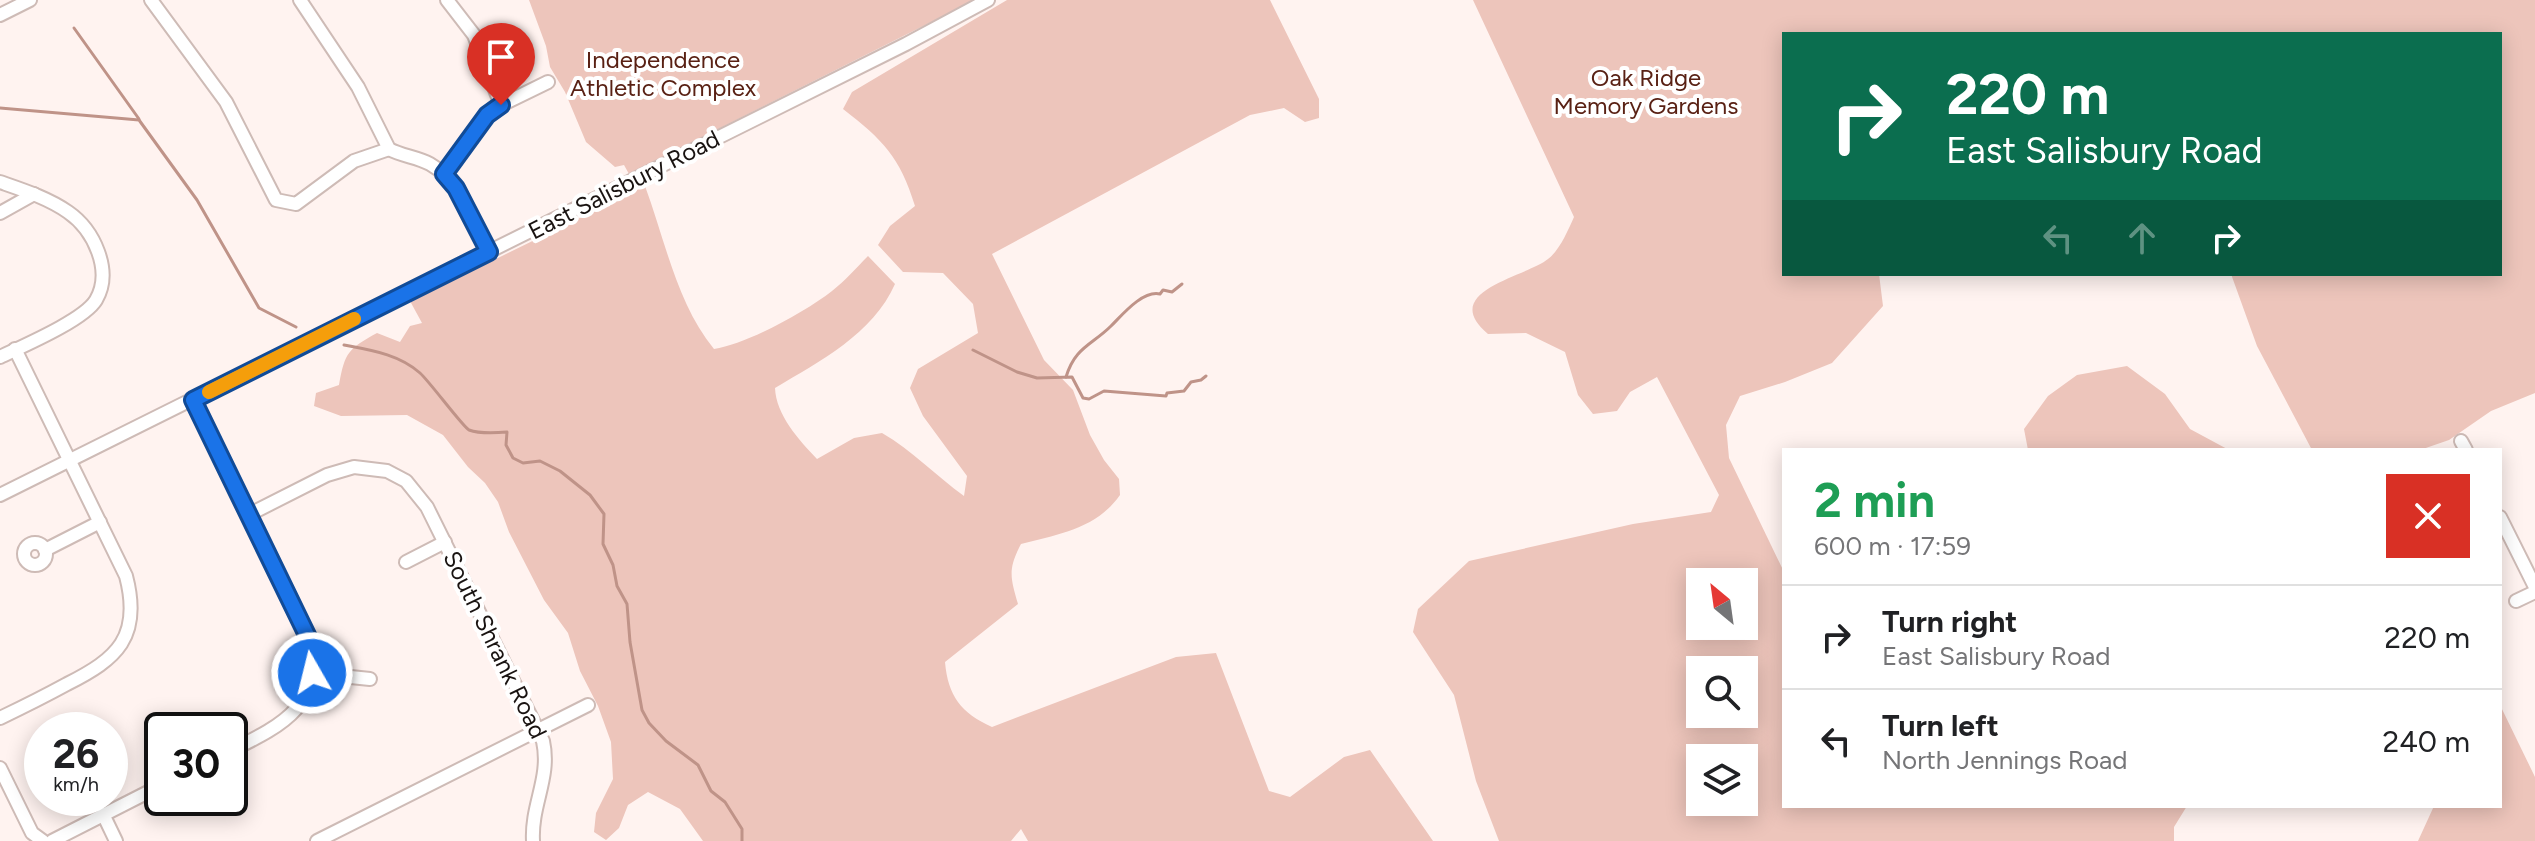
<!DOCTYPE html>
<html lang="en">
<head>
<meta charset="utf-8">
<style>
	:root { --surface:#fff; --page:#f6f6f6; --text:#202124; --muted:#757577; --line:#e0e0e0 }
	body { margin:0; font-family:Figtree,sans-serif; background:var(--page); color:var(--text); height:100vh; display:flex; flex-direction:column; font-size:30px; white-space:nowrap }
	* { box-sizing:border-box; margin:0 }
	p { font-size:26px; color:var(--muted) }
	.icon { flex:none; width:44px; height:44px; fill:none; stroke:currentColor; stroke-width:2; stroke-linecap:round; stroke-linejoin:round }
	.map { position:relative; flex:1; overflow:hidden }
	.side { position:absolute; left:1782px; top:448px; width:720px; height:360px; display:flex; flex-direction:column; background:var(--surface); border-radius:0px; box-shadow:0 4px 20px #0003 }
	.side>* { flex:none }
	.banner { position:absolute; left:1782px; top:32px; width:720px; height:244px; border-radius:0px; box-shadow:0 4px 20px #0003; background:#0b6e4f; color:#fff; overflow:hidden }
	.needle { width:52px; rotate:331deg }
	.controls { position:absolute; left:1686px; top:568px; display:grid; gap:16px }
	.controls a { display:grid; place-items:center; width:72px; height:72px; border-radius:0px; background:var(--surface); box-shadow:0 4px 20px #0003; font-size:40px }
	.speed { position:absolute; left:24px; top:712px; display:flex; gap:16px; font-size:40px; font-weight:700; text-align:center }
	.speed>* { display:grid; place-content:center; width:104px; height:104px; border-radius:50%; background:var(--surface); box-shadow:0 4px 20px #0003; line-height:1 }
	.speed small { font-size:20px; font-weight:400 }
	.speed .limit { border:4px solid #111; border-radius:12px; background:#fff; color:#111 }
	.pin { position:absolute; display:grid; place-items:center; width:68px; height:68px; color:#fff; margin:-82px -34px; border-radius:50% 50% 50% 0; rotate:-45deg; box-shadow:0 0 8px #0007 }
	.pin .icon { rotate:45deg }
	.me { position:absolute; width:88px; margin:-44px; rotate:352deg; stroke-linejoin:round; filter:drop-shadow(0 0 6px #0008) }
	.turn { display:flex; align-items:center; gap:28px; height:168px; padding:0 32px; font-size:36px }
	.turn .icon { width:104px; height:104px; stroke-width:2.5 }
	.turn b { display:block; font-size:56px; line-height:68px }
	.lanes { display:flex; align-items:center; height:76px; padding:0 32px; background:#0003; justify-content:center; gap:40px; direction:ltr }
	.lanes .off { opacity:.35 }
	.round { display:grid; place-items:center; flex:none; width:84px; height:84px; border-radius:0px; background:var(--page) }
	.summary { display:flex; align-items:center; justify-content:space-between; height:136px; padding:0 32px }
	h1 { font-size:48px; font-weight:700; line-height:60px; color:#1e9e55 }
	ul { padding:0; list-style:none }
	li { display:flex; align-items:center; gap:24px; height:104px; padding:0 32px; border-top:2px solid var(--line) }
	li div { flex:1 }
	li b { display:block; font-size:30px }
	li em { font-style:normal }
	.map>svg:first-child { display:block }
	.green { fill:#edc5bb; fill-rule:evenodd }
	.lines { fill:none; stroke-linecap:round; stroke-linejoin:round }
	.stream { stroke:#bf9388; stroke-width:3 }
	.minor-casing { stroke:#cebbb6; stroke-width:16 }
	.minor { stroke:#fff; stroke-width:12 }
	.route-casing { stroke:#114b97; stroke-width:20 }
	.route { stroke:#1a73e8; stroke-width:14 }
	.slow { stroke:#f59e0b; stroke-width:14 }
	.labels { text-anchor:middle; stroke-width:8; stroke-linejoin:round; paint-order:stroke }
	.park-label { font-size:24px; fill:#592114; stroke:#fff }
	.street-label { font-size:24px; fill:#191311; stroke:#fff }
</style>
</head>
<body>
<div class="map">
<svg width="2535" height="841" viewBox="0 0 2535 841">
	<rect width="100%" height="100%" fill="#fff3f0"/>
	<g class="green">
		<polygon points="529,0 975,0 629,174 624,165 615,167 586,142 565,92 550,67 546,46"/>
		<path d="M1007 0H1270L1319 99V118L1305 122 1284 108 1250 115 992 254 1044 360 1073 390 1090 435 1104 460 1119 479 1120 495C1096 529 1059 534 1021 544 1008 569 1010 577 1018 604L945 662C948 696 961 713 992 727L1176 657 1216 653 1269 791 1290 797 1344 757 1370 750 1433 841H1028L1021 829 1011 841H703L680 809 648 792 628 805 619 828 606 840 594 832 596 813 613 779 611 742 598 706 580 671 568 633 544 600 509 532 498 502 485 483 468 467 443 435 407 415 341 416 314 406 316 393 339 385C345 352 348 349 377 333L400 342 410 326 422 323 410 301 645 186C665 240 677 304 714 349 747 344 805 312 832 291 845 281 856 268 868 256L895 284C873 334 820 361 775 388 776 415 799 440 817 459L854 438 882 433C912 450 936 476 964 496L967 476 923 416 910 388 918 369 978 333 973 304 943 273 903 272 878 245 890 226 915 206C900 157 883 140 843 109L852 92Z"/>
		<path d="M1473 0H2535V393L2491 411 2449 440 2420 450H2312L2257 346 2231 274H2500V34H1784V274H1879L1883 306 1832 363 1785 382 1740 396 1726 425 1729 458 1784 572V806H2187L2174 827V841H1499L1476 781 1454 695 1413 632 1418 609 1469 561 1633 524 1711 512 1719 495 1657 377 1630 392 1617 411 1593 414 1578 395 1565 352 1526 333 1488 334C1437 291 1526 277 1548 259 1560 250 1568 230 1574 217ZM1700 582H1744V626H1700ZM1700 670H1744V714H1700ZM1700 758H1744V802H1700Z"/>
		<polygon points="2127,366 2165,394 2190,429 2229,450 2028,450 2024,429 2048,396 2077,375"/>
		<polygon points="2500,705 2535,777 2535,841 2418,841 2434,806 2500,806"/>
	</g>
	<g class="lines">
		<g class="stream">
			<polyline points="74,28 139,119"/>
			<polyline points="0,108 139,120 197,200 259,308 296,327"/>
			<path d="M344 345C370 350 399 354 420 373 430 382 463 427 469 430 480 434 495 433 507 432L506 445 513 458 523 463 540 461 560 471 590 495 604 514 603 544 613 565 617 586 627 604 630 642 642 710 649 723 666 741 698 765 711 791 725 802 742 829V841"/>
			<polyline points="973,350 1017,372 1037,378 1072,377 1083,398 1089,399 1104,391 1166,396 1167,393 1184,391 1191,382 1201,380 1206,376"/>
			<path d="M1066 377C1075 347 1092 345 1111 326 1123 314 1143 290 1160 294L1163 290 1172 292 1182 284"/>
		</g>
		<g class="minor-casing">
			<g id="minor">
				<polyline points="151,0 226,102 276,200 296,204 354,161 389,149"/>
				<path d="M300 0 358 87 389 149C402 156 417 157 430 164 461 181 474 223 489 252"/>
				<polyline points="447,0 474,35 501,105"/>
				<polyline points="0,15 30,0"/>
				<polyline points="444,174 487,115 501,105 548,82"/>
				<path d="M0 182C23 190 48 198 68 212 94 230 113 271 96 300 84 320 23 346 0 357"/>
				<polyline points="0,213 34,194"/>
				<path d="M193 400 307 635C327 704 283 725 230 751"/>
				<polyline points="2461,441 2466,450"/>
				<polyline points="0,495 906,44 988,0"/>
				<path d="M248 515 327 475 354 467 387 471 406 481 427 507 543 741C551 778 531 804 533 841"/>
				<polyline points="2500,517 2535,587"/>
				<circle cx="35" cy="554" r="11"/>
				<polyline points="45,550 100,522"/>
				<polyline points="406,562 445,542"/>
				<polyline points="2516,601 2535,592"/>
				<polyline points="312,673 370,679"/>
				<path d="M0 718C23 707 45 696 67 684 117 659 142 637 126 576L15 349"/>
				<polyline points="0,768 32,833 43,841"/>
				<polyline points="103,814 116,841"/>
				<polyline points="52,841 162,785"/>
				<polyline points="317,841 588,705"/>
			</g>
		</g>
		<use href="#minor" class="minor"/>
	</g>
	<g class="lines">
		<g class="route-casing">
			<polyline id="route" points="312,673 312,653 307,635 193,400 489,252 456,188 444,174 487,115 501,105"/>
		</g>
		<use href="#route" class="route"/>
		<polyline class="slow" points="209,392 354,319"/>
	</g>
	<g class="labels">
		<g class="park-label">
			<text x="663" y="68">Independence<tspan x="663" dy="28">Athletic Complex</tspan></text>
			<text x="1646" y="86">Oak Ridge<tspan x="1646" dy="28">Memory Gardens</tspan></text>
		</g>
		<g class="street-label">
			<text transform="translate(624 185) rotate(-27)" y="8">East Salisbury Road</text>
			<text transform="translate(495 645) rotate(64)" y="8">South Shrank Road</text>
		</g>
	</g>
</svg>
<div class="controls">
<a><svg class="needle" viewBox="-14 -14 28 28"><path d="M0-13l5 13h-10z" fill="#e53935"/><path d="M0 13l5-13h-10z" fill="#757577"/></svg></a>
<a><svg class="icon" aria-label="search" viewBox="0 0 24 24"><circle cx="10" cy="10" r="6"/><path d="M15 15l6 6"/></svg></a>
<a><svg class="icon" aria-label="layers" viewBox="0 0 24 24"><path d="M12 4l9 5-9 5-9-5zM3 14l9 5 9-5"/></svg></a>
</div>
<div class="speed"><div>26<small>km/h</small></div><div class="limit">30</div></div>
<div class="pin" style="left:501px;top:105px;background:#d93025"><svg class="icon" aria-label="arrive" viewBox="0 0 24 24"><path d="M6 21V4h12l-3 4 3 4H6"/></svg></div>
<svg class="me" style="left:312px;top:673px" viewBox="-20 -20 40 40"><circle r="17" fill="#1a73e8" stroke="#fff" stroke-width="3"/><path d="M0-11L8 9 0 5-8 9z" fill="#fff"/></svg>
<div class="banner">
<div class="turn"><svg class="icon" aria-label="right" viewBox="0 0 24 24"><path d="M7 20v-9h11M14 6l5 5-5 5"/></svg><div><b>220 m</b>East Salisbury Road</div></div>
<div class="lanes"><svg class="icon off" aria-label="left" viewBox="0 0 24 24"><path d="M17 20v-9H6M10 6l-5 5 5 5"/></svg><svg class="icon off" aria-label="ahead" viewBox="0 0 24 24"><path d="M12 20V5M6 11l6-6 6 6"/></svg><svg class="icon" aria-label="right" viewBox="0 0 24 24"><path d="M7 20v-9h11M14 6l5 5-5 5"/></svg></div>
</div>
<section class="side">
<div class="summary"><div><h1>2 min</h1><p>600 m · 17:59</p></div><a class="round" style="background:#d93025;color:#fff"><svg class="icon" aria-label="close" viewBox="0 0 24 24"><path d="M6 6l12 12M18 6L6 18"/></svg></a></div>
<ul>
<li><svg class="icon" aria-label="right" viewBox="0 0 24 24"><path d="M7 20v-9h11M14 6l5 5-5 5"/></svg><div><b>Turn right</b><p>East Salisbury Road</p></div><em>220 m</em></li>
<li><svg class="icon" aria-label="left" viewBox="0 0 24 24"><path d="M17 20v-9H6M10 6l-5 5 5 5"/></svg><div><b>Turn left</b><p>North Jennings Road</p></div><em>240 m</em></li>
</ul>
</section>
</div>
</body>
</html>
